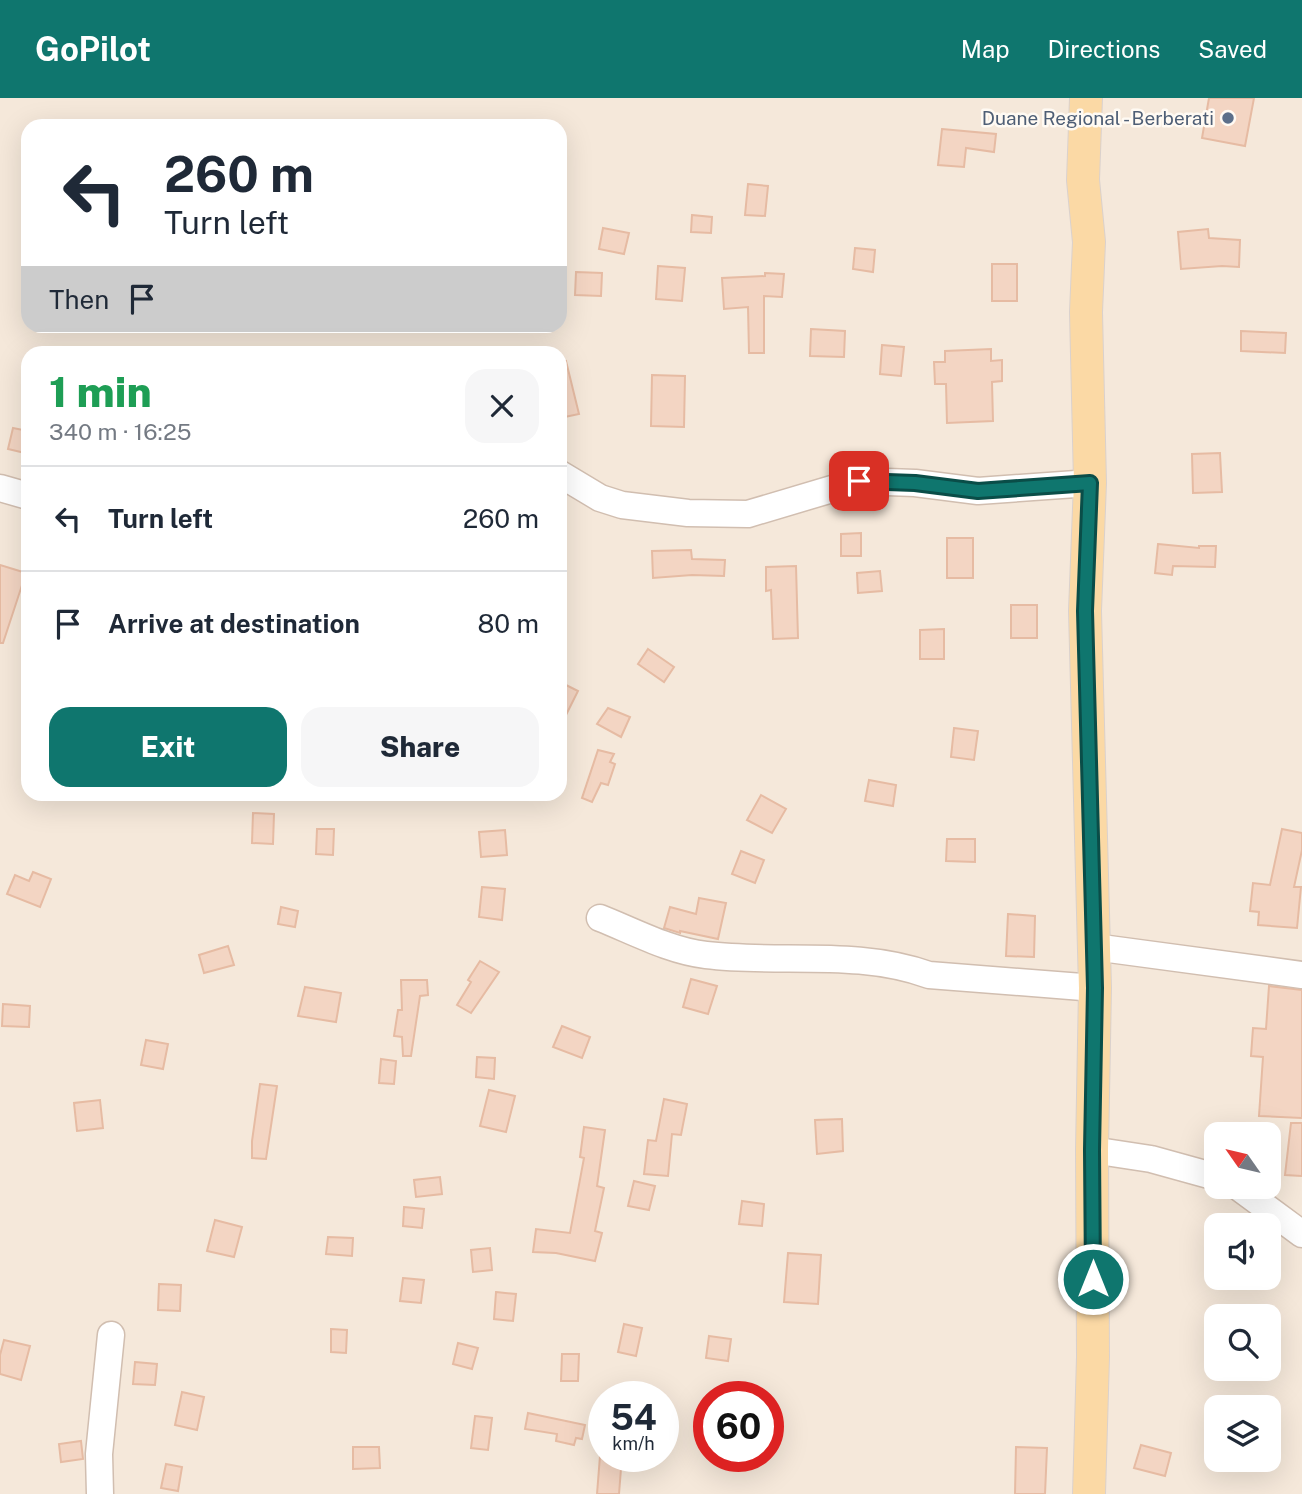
<!DOCTYPE html>
<html lang="en">
<head>
<meta charset="utf-8">
<style>
	:root { --surface:#fff; --page:#f6f6f7; --text:#1f2937; --muted:#747a83; --line:#e0e1e3; --accent:#0f766e }
	body { margin:0; font-family:"Public Sans",sans-serif; background:var(--page); color:var(--text); height:100vh; display:flex; flex-direction:column; font-size:26px; white-space:nowrap }
	* { box-sizing:border-box; margin:0 }
	p { font-size:23px; color:var(--muted) }
	.icon { flex:none; width:38px; height:38px; fill:none; stroke:currentColor; stroke-width:2; stroke-linecap:round; stroke-linejoin:round }
	.map { position:relative; flex:1; overflow:hidden }
	.details { position:absolute; left:21px; top:248px; width:546px; height:455px; display:flex; flex-direction:column; background:var(--surface); border-radius:21px; box-shadow:0 7px 28px #0002 }
	.details>* { flex:none }
	.banner { position:absolute; left:21px; top:21px; width:546px; height:214px; border-radius:21px; box-shadow:0 7px 28px #0002; background:#fff; color:var(--text); overflow:hidden }
	.needle { width:46px; rotate:304deg }
	.controls { position:absolute; left:1204px; top:1024px; display:grid; gap:14px }
	.controls a { display:grid; place-items:center; width:77px; height:77px; border-radius:14px; background:var(--surface); box-shadow:0 7px 28px #0002; font-size:35px }
	.speed { position:absolute; left:588px; top:1283px; display:flex; gap:14px; font-size:35px; font-weight:700; text-align:center }
	.speed>* { display:grid; place-content:center; width:91px; height:91px; border-radius:50%; background:var(--surface); box-shadow:0 7px 28px #0002; line-height:1 }
	.speed small { font-size:18px; font-weight:400 }
	.speed .limit { border:10px solid #d22; background:#fff; color:#111 }
	.pin { position:absolute; display:grid; place-items:center; width:60px; height:60px; color:#fff; margin:-30px; border-radius:14px; box-shadow:0 4px 10px #0006 }
	.me { position:absolute; width:77px; margin:-38px; rotate:0deg; stroke-linejoin:round; filter:drop-shadow(0 0 5px #0008) }
	.turn { display:flex; align-items:center; gap:24px; height:147px; padding:0 28px; font-size:32px }
	.turn .icon { width:91px; height:91px; stroke-width:2.5 }
	.turn b { display:block; font-size:49px; line-height:60px }
	.then { display:flex; align-items:center; height:66px; padding:0 28px; background:#0003; gap:14px; font-size:26px }
	.round { display:grid; place-items:center; flex:none; width:74px; height:74px; border-radius:21px; background:var(--page) }
	.overview { display:flex; align-items:center; justify-content:space-between; height:119px; padding:0 28px }
	h1 { font-size:42px; font-weight:800; line-height:52px; color:#1e9e55 }
	.primary-button { display:flex; gap:14px; margin-top:auto; padding:14px 28px }
	.primary-button a { flex:1; height:80px; border-radius:21px; background:var(--accent); color:#fff; font-size:28px; font-weight:800; line-height:80px; text-align:center }
	.primary-button a+a { background:var(--page); color:var(--text) }
	ul { padding:0; list-style:none }
	li { display:flex; align-items:center; gap:21px; height:105px; padding:0 28px; border-top:2px solid var(--line) }
	li div { flex:1 }
	li b { display:block; font-size:26px }
	li em { font-style:normal }
	header { display:flex; align-items:center; gap:42px; box-sizing:border-box; height:98px; padding:0 35px; background:var(--accent); color:#fff }
	header strong { font-size:33px }
	nav { display:flex; gap:38px; margin-inline-start:auto; font-size:24px }
	.map>svg:first-child { display:block }
	.residential { fill:#f5e8da; fill-rule:evenodd }
	.building { fill:#f3d5c3; stroke:#e6bba3; stroke-width:2 }
	.lines { fill:none; stroke-linecap:round; stroke-linejoin:round }
	.minor-casing { stroke:#d1beb0; stroke-width:29 }
	.major-casing { stroke:#dad1cd; stroke-width:34 }
	.minor { stroke:#fff; stroke-width:26 }
	.major { stroke:#fbd9a5; stroke-width:32 }
	.route-casing { stroke:#0a4d48; stroke-width:18 }
	.route { stroke:#0f766e; stroke-width:12 }
	.service-dot { fill:#5c6f8a; stroke:#fffaf3; stroke-width:2.5 }
	.labels { text-anchor:middle; stroke-width:5; stroke-linejoin:round; paint-order:stroke }
	.service-label { font-size:19px; fill:#4e5e75; stroke:#fffaf3; text-anchor:end }
</style>
</head>
<body>
<header>
<strong>GoPilot</strong>
<nav><a>Map</a><a>Directions</a><a>Saved</a></nav>
</header>
<div class="map">
<svg width="1302" height="1396" viewBox="0 0 1302 1396">
	<rect width="100%" height="100%" fill="#fdf6ec"/>
	<path class="residential" d="M0 0H1302V1396H0ZM28 28H560V228H28ZM28 256H560V696H28ZM1216 1036H1269V1088H1216ZM1216 1127H1269V1180H1216ZM1216 1218H1269V1270H1216ZM604 1298H663V1358H604ZM709 1298H768V1358H709ZM1216 1309H1269V1362H1216Z"/>
	<g class="building">
		<polygon points="1209,0 1254,0 1245,48 1202,40"/>
		<polygon points="942,31 996,36 994,54 966,50 964,69 938,67"/>
		<polygon points="748,86 768,88 765,118 745,117"/>
		<polygon points="692,117 712,119 711,135 691,134"/>
		<polygon points="603,130 629,135 624,156 599,151"/>
		<polygon points="1208,131 1209,140 1240,142 1239,169 1222,168 1181,171 1178,134"/>
		<polygon points="855,150 875,152 873,174 853,171"/>
		<rect x="992" y="166" width="25" height="37"/>
		<polygon points="658,168 685,170 682,203 656,201"/>
		<polygon points="576,174 602,175 601,198 575,197"/>
		<polygon points="765,175 784,176 782,199 764,198 764,255 749,255 748,209 724,211 722,180 765,178"/>
		<polygon points="811,231 845,233 844,259 810,258"/>
		<polygon points="1241,233 1286,235 1285,255 1241,253"/>
		<polygon points="882,247 904,249 901,278 880,276"/>
		<polygon points="991,251 991,263 1002,262 1002,283 992,284 993,323 947,325 946,286 935,286 934,264 945,264 945,253"/>
		<polygon points="566,263 579,316 560,320 560,264"/>
		<polygon points="652,277 685,278 684,329 651,328"/>
		<polygon points="13,330 28,333 25,355 8,351"/>
		<polygon points="1220,355 1222,394 1193,395 1192,356"/>
		<polygon points="861,435 861,458 841,458 841,436"/>
		<rect x="947" y="440" width="26" height="40"/>
		<polygon points="1158,446 1199,450 1199,448 1216,448 1215,469 1173,468 1172,477 1155,475"/>
		<polygon points="691,452 692,461 725,462 724,478 692,477 653,480 652,453"/>
		<polygon points="0,467 26,475 3,545 0,545"/>
		<polygon points="796,468 798,540 773,541 771,492 766,493 766,469"/>
		<polygon points="880,473 882,493 858,495 857,475"/>
		<rect x="1011" y="507" width="26" height="33"/>
		<polygon points="944,531 944,561 920,561 920,532"/>
		<polygon points="648,551 674,569 664,584 638,566"/>
		<polygon points="560,584 578,593 560,629"/>
		<polygon points="608,610 630,619 621,639 597,626"/>
		<polygon points="954,630 978,633 974,662 951,659"/>
		<polygon points="598,652 614,656 610,664 615,666 608,687 601,685 592,704 582,700"/>
		<polygon points="869,682 896,687 893,708 865,703"/>
		<polygon points="761,697 786,711 772,735 747,722"/>
		<polygon points="253,715 274,716 273,746 252,745"/>
		<polygon points="317,731 334,731 333,757 316,756"/>
		<polygon points="1282,731 1302,735 1302,752 1294,789 1301,789 1297,830 1258,827 1259,814 1250,813 1253,785 1270,787"/>
		<polygon points="505,732 507,757 481,759 479,734"/>
		<polygon points="947,741 975,741 975,764 946,763"/>
		<polygon points="741,753 764,762 755,785 732,776"/>
		<polygon points="33,774 51,781 40,809 7,796 15,777 29,783"/>
		<polygon points="482,789 505,791 502,822 479,819"/>
		<polygon points="699,800 726,805 718,841 680,833 680,835 664,830 670,809 696,816"/>
		<polygon points="281,809 298,813 295,829 278,826"/>
		<polygon points="1008,816 1035,818 1034,859 1006,858"/>
		<polygon points="228,848 234,867 204,875 199,857"/>
		<polygon points="480,863 499,874 471,915 457,907 471,884 468,882"/>
		<polygon points="691,881 717,888 708,916 683,909"/>
		<polygon points="401,882 427,882 428,897 420,898 411,958 403,958 402,939 394,938 398,912 402,912"/>
		<polygon points="1269,888 1302,892 1302,1020 1259,1018 1263,959 1251,958 1253,930 1266,931"/>
		<polygon points="305,889 341,895 336,924 298,918"/>
		<polygon points="3,906 30,908 29,929 2,928"/>
		<polygon points="562,928 590,939 582,960 553,949"/>
		<polygon points="146,942 168,946 163,971 141,967"/>
		<polygon points="477,959 495,960 494,981 476,979"/>
		<polygon points="381,961 396,963 394,986 379,985"/>
		<polygon points="260,986 277,988 266,1061 252,1060 252,1043"/>
		<polygon points="489,992 515,998 506,1034 480,1028"/>
		<polygon points="664,1001 687,1006 681,1037 672,1036 668,1078 644,1076 648,1042 656,1043"/>
		<polygon points="100,1002 103,1030 77,1033 74,1005"/>
		<polygon points="842,1021 843,1053 817,1056 815,1022"/>
		<polygon points="1291,1025 1302,1025 1302,1078 1285,1077"/>
		<polygon points="584,1029 605,1032 597,1088 604,1090 595,1133 602,1135 595,1163 556,1155 533,1154 536,1131 570,1135 584,1060 580,1059"/>
		<polygon points="440,1079 442,1096 416,1099 414,1082"/>
		<polygon points="634,1083 655,1088 649,1112 628,1108"/>
		<polygon points="742,1103 764,1106 762,1128 739,1126"/>
		<polygon points="404,1109 424,1111 422,1130 403,1128"/>
		<polygon points="215,1122 242,1129 234,1159 207,1153"/>
		<polygon points="328,1139 353,1140 352,1158 326,1156"/>
		<polygon points="490,1150 492,1172 473,1174 471,1152"/>
		<polygon points="788,1155 821,1157 818,1206 784,1204"/>
		<polygon points="403,1180 424,1182 421,1205 400,1203"/>
		<polygon points="159,1186 181,1187 180,1213 158,1212"/>
		<polygon points="496,1194 516,1196 513,1223 494,1221"/>
		<polygon points="624,1226 642,1230 636,1258 618,1254"/>
		<polygon points="331,1231 347,1232 346,1255 331,1254"/>
		<polygon points="709,1238 731,1241 728,1263 706,1260"/>
		<polygon points="4,1242 30,1248 21,1282 0,1276 0,1257"/>
		<polygon points="458,1245 478,1250 472,1271 453,1266"/>
		<polygon points="562,1256 579,1256 578,1283 561,1283"/>
		<polygon points="135,1264 157,1266 155,1287 133,1286"/>
		<polygon points="182,1294 204,1299 197,1332 175,1327"/>
		<polygon points="528,1315 585,1327 582,1341 576,1340 574,1347 556,1343 557,1336 525,1331"/>
		<polygon points="475,1318 492,1320 488,1352 471,1350"/>
		<polygon points="81,1343 83,1361 61,1364 59,1346"/>
		<polygon points="1141,1347 1171,1355 1165,1378 1134,1370"/>
		<polygon points="353,1349 379,1349 380,1370 353,1371"/>
		<polygon points="1016,1349 1047,1350 1045,1396 1015,1396"/>
		<polygon points="600,1358 622,1358 619,1396 597,1396"/>
		<polygon points="166,1366 182,1369 178,1393 161,1390"/>
	</g>
	<g class="lines">
		<g class="minor-casing">
			<g id="minor">
				<polyline points="560,376 600,400 622,407 688,415 748,416 859,383 915,385 978,393 1090,385"/>
				<polyline points="0,390 28,398"/>
				<path d="M600 820C633 833 670 853 706 857 779 866 858 851 929 877L1095 890"/>
				<polyline points="1094,849 1302,877"/>
				<polyline points="1092,1052 1151,1061 1216,1079"/>
				<polyline points="1237,1088 1302,1136"/>
				<polyline points="100,1396 99,1356 111,1237"/>
			</g>
		</g>
		<g class="major-casing">
			<polyline id="major" points="1086,0 1083,82 1089,144 1086,214 1090,385 1085,513 1095,890 1092,1052 1093,1259 1089,1396"/>
		</g>
		<use href="#minor" class="minor"/>
		<use href="#major" class="major"/>
	</g>
	<g class="lines">
		<g class="route-casing">
			<polyline id="route" points="859,383 915,385 978,393 1090,385 1085,513 1095,890 1092,1052 1093,1181"/>
		</g>
		<use href="#route" class="route"/>
	</g>
	<circle class="service-dot" cx="1228" cy="20" r="7"/>
	<g class="labels">
		<g class="service-label">
			<text x="1214" y="27">Duane Regional - Berberati</text>
		</g>
	</g>
</svg>
<div class="controls">
<a><svg class="needle" viewBox="-14 -14 28 28"><path d="M0-13l5 13h-10z" fill="#e53935"/><path d="M0 13l5-13h-10z" fill="#747a83"/></svg></a>
<a><svg class="icon" aria-label="sound" viewBox="0 0 24 24"><path d="M4 9h4l5-4v14l-5-4H4zM17 9q2 3 0 6"/></svg></a>
<a><svg class="icon" aria-label="search" viewBox="0 0 24 24"><circle cx="10" cy="10" r="6"/><path d="M15 15l6 6"/></svg></a>
<a><svg class="icon" aria-label="layers" viewBox="0 0 24 24"><path d="M12 4l9 5-9 5-9-5zM3 14l9 5 9-5"/></svg></a>
</div>
<div class="speed"><div>54<small>km/h</small></div><div class="limit">60</div></div>
<div class="pin" style="left:859px;top:383px;background:#d93025"><svg class="icon" aria-label="arrive" viewBox="0 0 24 24"><path d="M6 21V4h12l-3 4 3 4H6"/></svg></div>
<svg class="me" style="left:1093px;top:1181px" viewBox="-20 -20 40 40"><circle r="17" fill="#0f766e" stroke="#fff" stroke-width="3"/><path d="M0-11L8 9 0 5-8 9z" fill="#fff"/></svg>
<div class="banner">
<div class="turn"><svg class="icon" aria-label="left" viewBox="0 0 24 24"><path d="M17 20v-9H6M10 6l-5 5 5 5"/></svg><div><b>260 m</b>Turn left</div></div>
<div class="then">Then<svg class="icon" aria-label="arrive" viewBox="0 0 24 24"><path d="M6 21V4h12l-3 4 3 4H6"/></svg></div>
</div>
<section class="details">
<div class="overview"><div><h1>1 min</h1><p>340 m · 16:25</p></div><a class="round"><svg class="icon" aria-label="close" viewBox="0 0 24 24"><path d="M6 6l12 12M18 6L6 18"/></svg></a></div>
<ul>
<li><svg class="icon" aria-label="left" viewBox="0 0 24 24"><path d="M17 20v-9H6M10 6l-5 5 5 5"/></svg><div><b>Turn left</b></div><em>260 m</em></li>
<li><svg class="icon" aria-label="arrive" viewBox="0 0 24 24"><path d="M6 21V4h12l-3 4 3 4H6"/></svg><div><b>Arrive at destination</b></div><em>80 m</em></li>
</ul>
<div class="primary-button"><a>Exit</a><a>Share</a></div>
</section>
</div>
</body>
</html>
